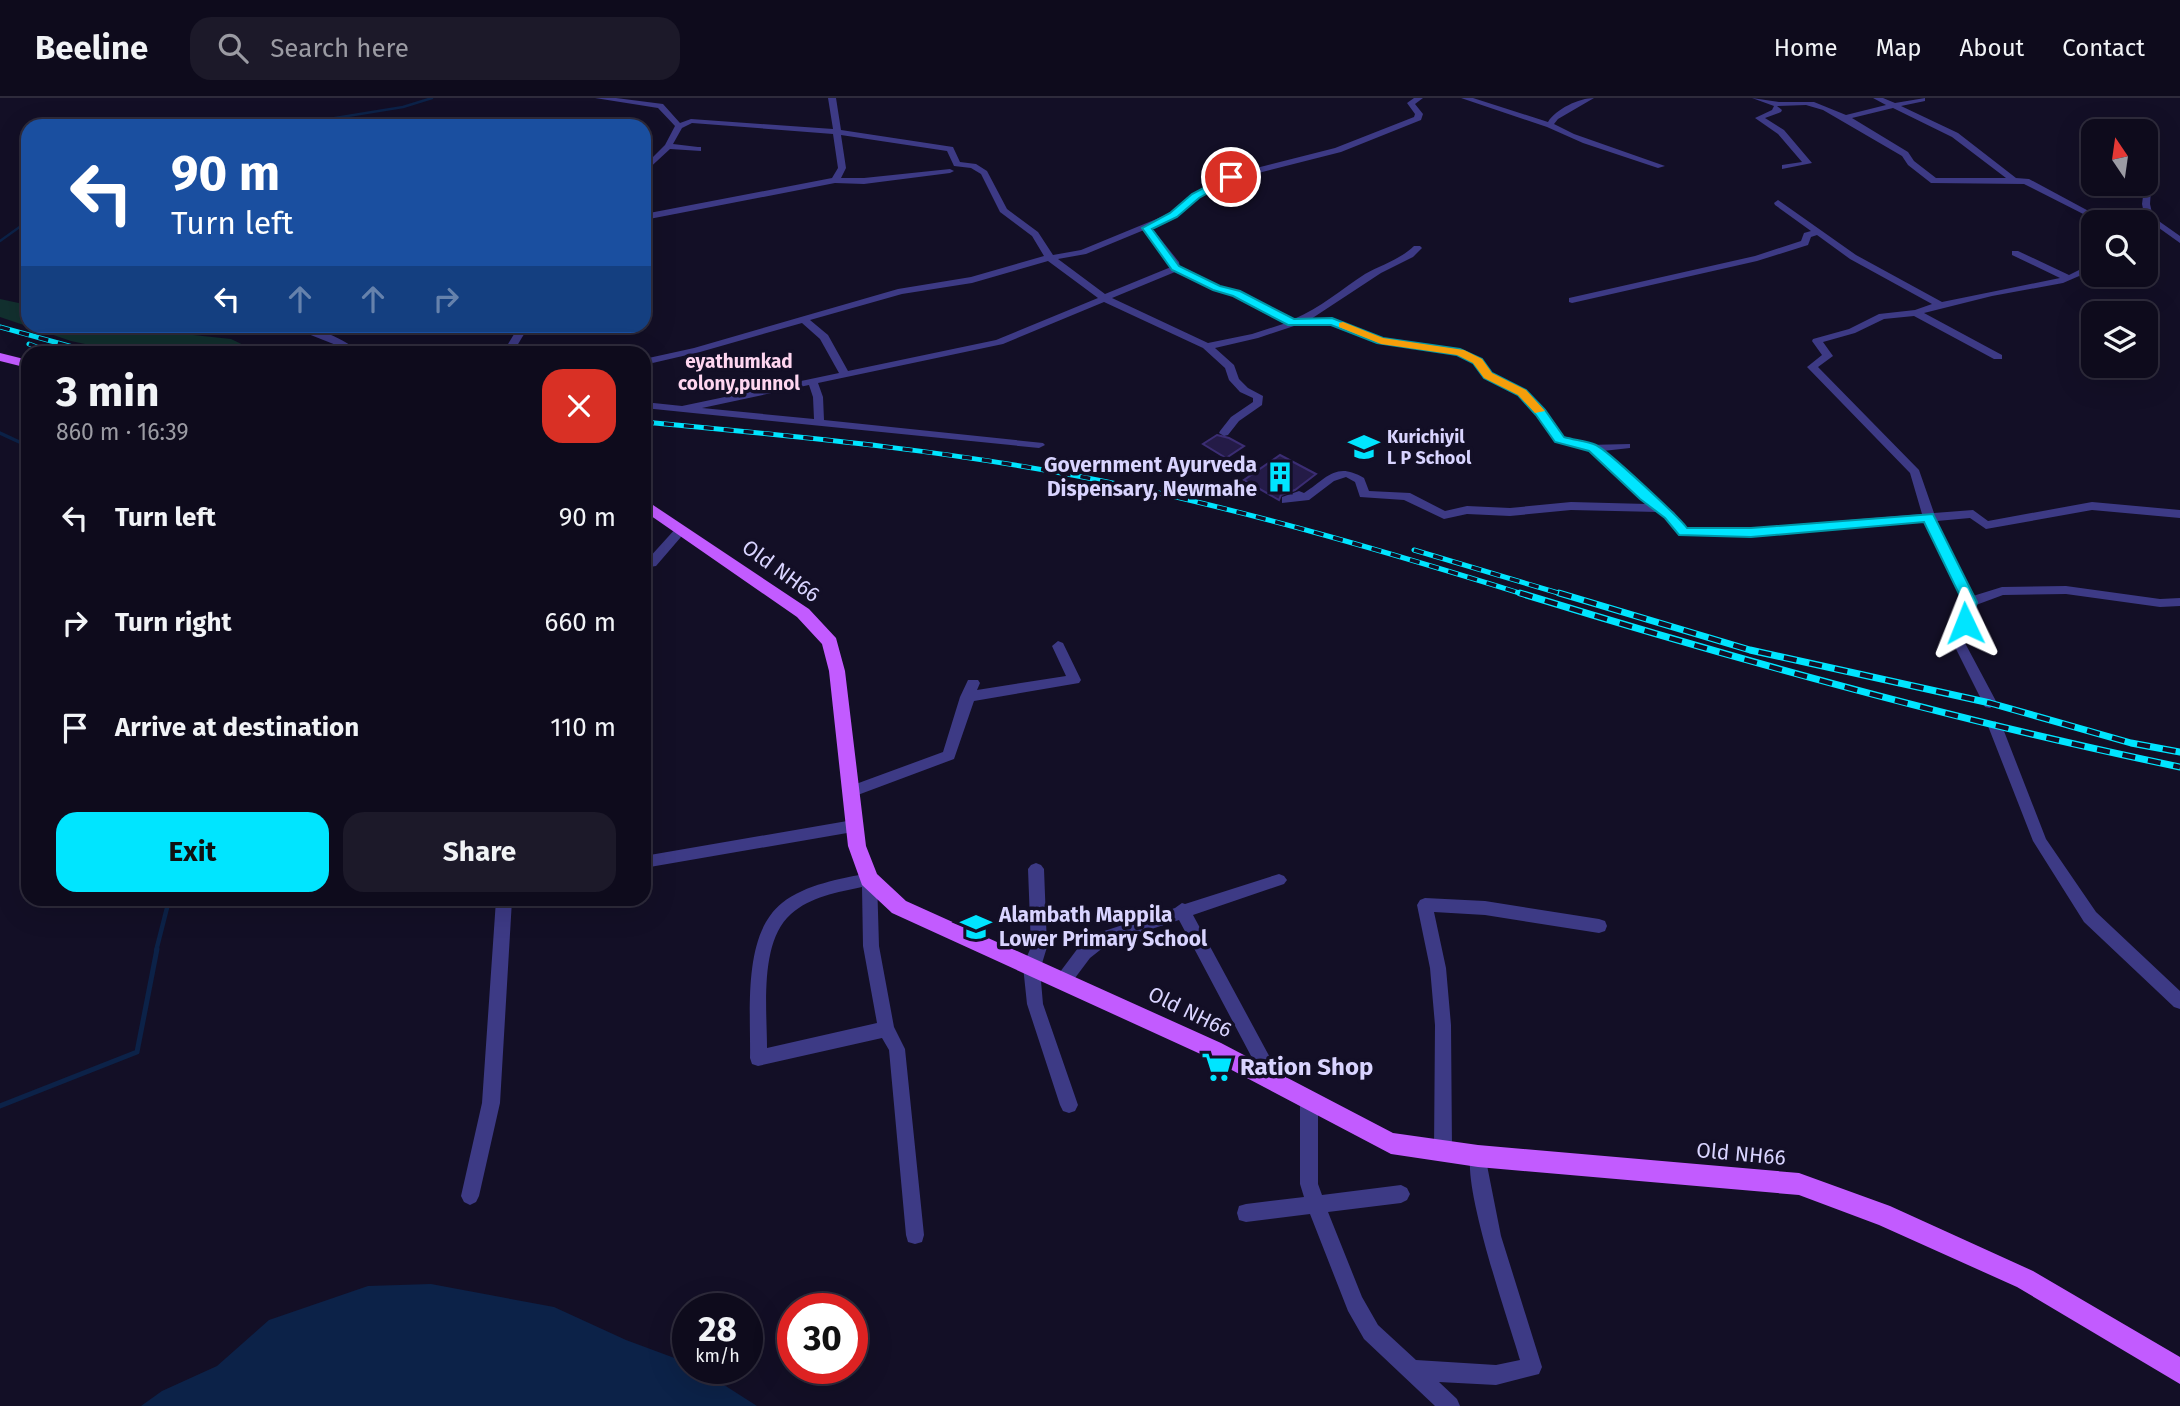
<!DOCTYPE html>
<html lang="en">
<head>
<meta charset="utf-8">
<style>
	:root { --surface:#0e0b1c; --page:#1c1929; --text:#f1f3f6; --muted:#9b9ba3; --line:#2e2b3b; --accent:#00e5ff }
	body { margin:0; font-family:"Fira Sans",sans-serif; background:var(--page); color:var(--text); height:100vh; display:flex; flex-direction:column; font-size:26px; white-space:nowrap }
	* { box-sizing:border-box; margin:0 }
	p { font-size:23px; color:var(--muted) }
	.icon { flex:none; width:38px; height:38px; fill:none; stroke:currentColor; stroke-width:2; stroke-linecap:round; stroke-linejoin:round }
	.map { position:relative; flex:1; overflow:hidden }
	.details { position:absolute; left:21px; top:248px; width:630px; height:560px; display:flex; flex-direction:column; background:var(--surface); border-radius:21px; box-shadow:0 7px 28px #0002,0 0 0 2px var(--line) }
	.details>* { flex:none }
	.banner { position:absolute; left:21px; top:21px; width:630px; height:214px; border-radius:21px; box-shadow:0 7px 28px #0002,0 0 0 2px var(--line); background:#1a4fa0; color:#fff; overflow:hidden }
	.needle { width:46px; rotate:347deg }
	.tools { position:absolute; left:2081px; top:21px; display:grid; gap:14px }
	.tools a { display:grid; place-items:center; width:77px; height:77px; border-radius:14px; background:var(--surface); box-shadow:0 7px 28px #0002,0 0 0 2px var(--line); font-size:35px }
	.speed { position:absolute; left:672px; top:1195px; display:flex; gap:14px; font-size:35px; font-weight:700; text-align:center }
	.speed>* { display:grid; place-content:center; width:91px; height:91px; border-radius:50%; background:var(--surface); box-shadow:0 7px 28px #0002,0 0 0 2px var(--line); line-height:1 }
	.speed small { font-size:18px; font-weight:400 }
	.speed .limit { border:10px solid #d22; background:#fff; color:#111 }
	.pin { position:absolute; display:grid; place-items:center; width:60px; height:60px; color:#fff; margin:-30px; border:4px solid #fff; border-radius:50%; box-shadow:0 2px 7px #0007 }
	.me { position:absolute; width:77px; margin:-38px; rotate:358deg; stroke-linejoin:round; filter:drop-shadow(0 0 5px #0008) }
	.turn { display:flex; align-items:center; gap:24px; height:147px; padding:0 35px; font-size:32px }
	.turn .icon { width:91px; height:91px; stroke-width:2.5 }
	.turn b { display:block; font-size:49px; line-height:60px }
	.lanes { display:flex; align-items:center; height:66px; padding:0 35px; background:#0003; justify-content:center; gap:35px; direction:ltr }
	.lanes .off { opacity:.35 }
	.round { display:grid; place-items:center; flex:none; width:74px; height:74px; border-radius:21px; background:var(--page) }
	.headline { display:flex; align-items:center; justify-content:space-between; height:119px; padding:0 35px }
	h1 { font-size:42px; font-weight:700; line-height:52px }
	.cta { display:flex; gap:14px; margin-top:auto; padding:14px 35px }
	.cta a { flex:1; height:80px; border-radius:21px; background:var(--accent); color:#111; font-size:28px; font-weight:700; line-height:80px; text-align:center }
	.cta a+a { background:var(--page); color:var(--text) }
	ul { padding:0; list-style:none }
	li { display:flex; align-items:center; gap:21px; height:105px; padding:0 35px }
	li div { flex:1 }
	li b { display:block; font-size:26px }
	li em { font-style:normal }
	header { display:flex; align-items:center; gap:42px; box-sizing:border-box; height:98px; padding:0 35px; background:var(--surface); border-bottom:2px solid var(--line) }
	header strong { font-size:33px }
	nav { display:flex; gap:38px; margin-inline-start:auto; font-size:24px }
	.search { width:490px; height:63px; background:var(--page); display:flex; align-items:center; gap:18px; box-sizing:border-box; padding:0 24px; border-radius:21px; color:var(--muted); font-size:26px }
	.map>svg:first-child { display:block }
	.green { fill:#12302f }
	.water { fill:#0c2248 }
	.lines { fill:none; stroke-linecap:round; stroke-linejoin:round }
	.stream-far3 { stroke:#0c2248; stroke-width:2.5 }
	.stream-far2 { stroke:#0c2248; stroke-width:3.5 }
	.stream-far1 { stroke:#0c2248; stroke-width:4.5 }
	.stream { stroke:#0c2248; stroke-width:5 }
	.building { fill:#241b47; stroke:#3b2d73; stroke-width:2 }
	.minor { fill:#3d3a85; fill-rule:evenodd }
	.primary { fill:#c25bff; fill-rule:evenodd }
	.rail-far1-casing { stroke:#00e5ff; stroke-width:5 }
	.rail-casing { stroke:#00e5ff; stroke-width:7 }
	.rail-far1 { stroke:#130f26; stroke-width:3.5; stroke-dasharray:10; stroke-linecap:butt }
	.rail { stroke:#130f26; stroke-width:4.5; stroke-dasharray:13; stroke-linecap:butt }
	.route { fill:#00e5ff; stroke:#0095a6; stroke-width:2 }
	.slow { fill:#f59e0b }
	.labels { text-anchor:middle; stroke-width:7; stroke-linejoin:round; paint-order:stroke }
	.far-poi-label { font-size:18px; font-weight:bold; fill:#d9d4ff; stroke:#130f26; text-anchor:start }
	.far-neighbourhood-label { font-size:19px; font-weight:bold; fill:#ffd6f0; stroke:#130f26 }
	.poi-label { font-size:21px; font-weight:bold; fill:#d9d4ff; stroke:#130f26; text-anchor:end }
	.street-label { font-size:21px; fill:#d9d4ff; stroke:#130f26 }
	.near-poi-label { font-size:24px; font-weight:bold; fill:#d9d4ff; stroke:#130f26; text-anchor:start }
</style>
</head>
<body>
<header>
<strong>Beeline</strong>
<div class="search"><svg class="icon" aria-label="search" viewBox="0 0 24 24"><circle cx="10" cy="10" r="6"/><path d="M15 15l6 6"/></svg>Search here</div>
<nav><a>Home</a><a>Map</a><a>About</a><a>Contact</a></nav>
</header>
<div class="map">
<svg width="2180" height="1308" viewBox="0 0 2180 1308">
	<rect width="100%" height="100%" fill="#130f26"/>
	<polygon class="green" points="0,201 28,207 28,228 109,228 231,241 260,255 127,255 71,243 0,219"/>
	<polygon class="water" points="431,1186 554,1209 626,1242 688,1265 688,1270 699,1271 757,1308 141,1308 162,1293 217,1268 269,1222 368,1188"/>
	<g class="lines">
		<g class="stream-far3">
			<polyline points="286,28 403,9 432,0"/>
			<polyline points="0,143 28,123"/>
		</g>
		<polyline class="stream-far2" points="0,335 28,348"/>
		<polyline class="stream-far1" points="156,853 169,802"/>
		<polyline class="stream" points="0,1008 137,954 157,851"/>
	</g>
	<g class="building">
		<polygon points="1217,337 1229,340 1244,348 1226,360 1203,346"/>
		<polygon points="1280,357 1316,376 1295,392 1281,397 1279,402 1244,382"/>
	</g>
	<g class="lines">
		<g class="minor">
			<path d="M595 0H616L663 6 680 25 691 21 833 31 828 0H836L841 32 953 49 960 64 976 66 987 73 1007 111 1038 134 1053 157 1081 152 1171 115 1193 96 1229 77 1335 50 1414 19 1415 16 1407 5 1414 0H1423L1415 6 1423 16 1421 22 1341 54 1235 81 1199 100 1177 119 1151 129 1179 164 1180 169 1220 188 1239 193 1294 221C1320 210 1342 191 1365 176 1381 167 1401 161 1414 148H1420L1422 150 1413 159 1381 175 1311 221 1332 220 1383 240 1464 252 1481 261 1492 275 1526 292 1545 312 1563 340 1587 347 1630 346V350L1603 353 1648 395 1674 414 1686 430H1751L1922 416 1910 375 1807 269 1822 257 1812 243 1813 241 1849 231 1879 216 1915 212 1932 206 1850 161 1817 137 1811 139 1808 147 1757 163 1572 205 1569 204V200L1755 158 1801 143 1804 135 1811 133 1775 107 1774 105 1778 102 1856 157 1942 204 2060 180 2012 157V153H2018L2069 177 2093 165V172L2063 185 1992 198 1924 215 2002 257V261H1994L1914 218 1884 221 1855 235 1823 244 1833 258 1818 269 1919 372 1934 415 1973 412 1988 423 2092 404 2180 412V420L2092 412 1986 431 1970 420 1937 423 1973 498 2002 489 2066 488 2160 501 2180 500V508L2160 509 2066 496 2003 497 1976 507 1965 545 1997 605 1990 610 1985 609 1953 545 1964 504 1925 424 1751 438H1683C1673 434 1667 420 1658 414L1571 412 1510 418 1467 416 1444 421 1404 402 1360 399 1355 384 1346 379 1334 383 1309 402 1282 405V399L1299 393 1304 395C1327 380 1336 363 1364 380L1369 393 1410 395 1445 413 1467 408 1510 410 1571 404 1647 406 1591 353 1555 344 1537 316 1518 296 1484 279 1473 265 1457 257 1381 246 1331 226 1297 227 1258 240 1215 250 1234 267 1239 281 1248 290 1263 298 1262 307 1239 323 1228 337 1224 338 1219 335 1220 333 1231 319 1253 304V300L1240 294 1229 282 1225 270 1203 250 1104 204 1003 246 818 285 823 299 824 322 1043 345 1045 347 1039 350 644 310V304L682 308 839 275 820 241 802 225 700 254 644 267V261L694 250 898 191 971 179 1044 158 1032 138 1000 114 981 76 971 70 954 68 947 53 841 37 846 70 841 80H864L950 71 954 73 950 75 864 86 835 85 644 122V116L832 80 838 70 833 36 692 25 682 30 673 46 698 49H701V53L670 51 644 75V68L665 47 675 28 658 10ZM1144 132 1171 166V169L1105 196 1058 161 1086 156ZM1048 163 1098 200 996 242 848 273 828 237 810 222 902 196 972 185ZM1175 174 1214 192 1233 197 1286 225 1252 236 1208 245 1112 200ZM809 287 813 299 814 321 702 310Z"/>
			<path d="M1461 0H1473L1548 24C1556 11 1579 0 1594 0L1558 21 1554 26 1574 36 1665 68 1658 70 1583 45 1547 29Z"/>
			<path d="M1752 0 1779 4H1814L1846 17 1886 7 1873 0H1883L1895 5 1925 0V3L1901 8 1958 35 2016 80 2029 81 2109 124H2099L2024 86 1931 85 1908 67 1902 58 1823 12 1806 7 1777 8 1782 12 1781 14 1765 20 1784 32 1812 65 1782 71V67L1802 64 1778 36 1755 20 1772 12 1774 8ZM1893 10 1952 39 2006 80H1936L1914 63 1908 54 1852 20Z"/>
			<polygon points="2146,76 2152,78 2150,106 2153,119 2180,138 2180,145 2145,120 2142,106"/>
			<path d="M288 228C311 226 344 240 362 256H349L336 247Z"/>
			<polygon points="519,228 529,228 512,256 502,256"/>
			<polygon points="681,428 687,432 656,468 644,470 644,462 648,461 677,429"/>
			<polygon points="1058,543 1063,545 1081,582 1079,585 974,603 954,661 855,698 845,698 843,694 845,690 943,654 960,599 968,582 978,582 980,585 977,592 1066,578 1052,548"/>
			<polygon points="1995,623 2002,628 2046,741 2096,814 2180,893 2180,911 2174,909 2084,824 2033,743 1988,628"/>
			<polygon points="853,722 858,724 860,728 858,732 853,734 644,770 644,758"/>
			<polygon points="1036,765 1041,767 1044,771 1047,849 1040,872 1043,906 1078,1007 1075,1013 1069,1015 1063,1013 1060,1007 1027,906 1023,868 1031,849 1028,771 1031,767"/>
			<path d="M869 775 874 777 877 781 879 848 894 929 905 951 924 1137 922 1144 915 1146 908 1144 906 1137 889 952 882 940 758 968 752 966 750 960C751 914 742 837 782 805 806 786 840 781 869 775ZM862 789 863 848 877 925 767 950C767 911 759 844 791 816 810 799 838 794 862 789Z"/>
			<polygon points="1279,776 1284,778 1287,782 1284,786 1193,817 1280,978 1283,984 1280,990 1274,992 1268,990 1179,822 1109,845 1090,860 1069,888 1063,890 1057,888 1055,883 1057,878 1078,850 1098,835 1175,810 1182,805 1185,806"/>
			<polygon points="1425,800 1485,803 1599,821 1605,823 1607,828 1605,833 1599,835 1485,817 1434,814 1446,870 1451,927 1452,1052 1449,1058 1443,1061 1437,1058 1434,1052 1435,927 1430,870 1417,807 1420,802"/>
			<polygon points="496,802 512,802 500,1005 479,1098 476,1104 470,1107 464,1104 461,1098 482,1005"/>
			<path d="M1309 996 1315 998 1318 1004V1086L1322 1097 1401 1087 1407 1090 1410 1096 1407 1102 1401 1105 1328 1114 1362 1199 1378 1227 1416 1262 1496 1267 1520 1262C1509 1224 1459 1082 1472 1052L1478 1049 1484 1052 1501 1138 1542 1269 1539 1276 1496 1287 1439 1284 1457 1301 1460 1308H1435L1364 1241 1348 1213 1310 1116 1246 1124 1239 1122 1237 1115 1239 1108 1246 1106 1304 1099 1300 1086V1004L1303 998Z"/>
		</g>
		<g class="primary">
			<polygon points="0,255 28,262 28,270 0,263"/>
			<polygon points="644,401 809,511 836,540 845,573 866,748 877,776 906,803 1221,945 1393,1035 1478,1047 1799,1075 1890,1108 2033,1173 2180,1259 2180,1286 2017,1189 1879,1127 1799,1097 1478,1069 1391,1056 1207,959 892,815 862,787 848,748 829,573 822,546 797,519 644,413"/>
		</g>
		<g class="rail-far1-casing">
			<g id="rail-far1">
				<polyline points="0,229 98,256"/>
				<polyline points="29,246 55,256"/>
				<path d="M644 324C806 339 968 354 1127 388 1262 417 1394 456 1526 497"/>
				<polyline points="1414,452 1565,497"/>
			</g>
		</g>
		<g class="rail-casing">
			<g id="rail">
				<path d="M1520 495C1738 562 1957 623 2180 669"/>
				<polyline points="1559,495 1750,552 1990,605 2131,645 2180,654"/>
			</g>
		</g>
		<use href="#rail-far1" class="rail-far1"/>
		<use href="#rail" class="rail"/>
	</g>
	<path class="route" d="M1228 77 1236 79 1199 100 1177 119 1152 131 1179 168 1220 188 1240 193 1294 221 1332 220 1383 240 1460 251 1482 261 1492 275 1526 292 1545 312 1564 339C1574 342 1587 343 1596 347 1607 352 1679 419 1687 430H1751L1933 416 1977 504 1970 528H1960L1957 525 1963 504 1924 424 1751 439 1679 437 1665 420 1640 401 1589 353 1555 344 1536 317 1518 297 1484 280 1473 265 1457 257 1377 245 1331 227H1288L1233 198 1213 192 1172 172 1142 130 1170 115 1192 96Z"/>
	<polygon class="slow" points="1343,224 1383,240 1464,252 1482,261 1492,275 1526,292 1545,313 1535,315 1518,297 1484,280 1473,265 1457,257 1381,246 1339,229 1339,225"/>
	<defs>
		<g id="school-bare" transform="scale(2.415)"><path d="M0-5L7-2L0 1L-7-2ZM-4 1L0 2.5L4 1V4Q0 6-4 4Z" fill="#00e5ff" stroke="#130f26" stroke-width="2.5" paint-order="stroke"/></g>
		<g id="building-bare" transform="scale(2.415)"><path d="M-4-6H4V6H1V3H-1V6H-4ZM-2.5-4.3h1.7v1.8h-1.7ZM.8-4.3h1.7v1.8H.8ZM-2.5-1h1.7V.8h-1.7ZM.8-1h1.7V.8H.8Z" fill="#00e5ff" stroke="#130f26" stroke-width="2.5" paint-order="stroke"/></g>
		<g id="supermarket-bare" transform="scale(2.415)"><path d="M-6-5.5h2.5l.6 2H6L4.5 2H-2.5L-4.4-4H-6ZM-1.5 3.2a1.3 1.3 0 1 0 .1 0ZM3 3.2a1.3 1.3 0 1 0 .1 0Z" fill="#00e5ff" stroke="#130f26" stroke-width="2.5" paint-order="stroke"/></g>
	</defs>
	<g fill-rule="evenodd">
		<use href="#school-bare" x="1364" y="349"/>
		<use href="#building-bare" x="1280" y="379"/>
		<use href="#school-bare" x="976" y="829"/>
		<use href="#supermarket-bare" x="1217" y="969"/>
	</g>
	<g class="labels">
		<g class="far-poi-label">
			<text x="1387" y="345">Kurichiyil<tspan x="1387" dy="21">L P School</tspan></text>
		</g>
		<g class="far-neighbourhood-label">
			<text x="739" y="270">eyathumkad<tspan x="739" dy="22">colony,punnol</tspan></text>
		</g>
		<g class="poi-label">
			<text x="1257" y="374">Government Ayurveda<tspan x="1257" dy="24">Dispensary, Newmahe</tspan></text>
			<text x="999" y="824" text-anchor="start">Alambath Mappila<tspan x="999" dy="24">Lower Primary School</tspan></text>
		</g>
		<g class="street-label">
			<text transform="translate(781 473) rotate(36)" y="7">Old NH66</text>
			<text transform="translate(1190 914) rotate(26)" y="7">Old NH66</text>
			<text transform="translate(1741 1056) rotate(5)" y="7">Old NH66</text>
		</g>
		<g class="near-poi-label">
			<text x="1240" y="977">Ration Shop</text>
		</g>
	</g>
</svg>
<div class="tools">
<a><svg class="needle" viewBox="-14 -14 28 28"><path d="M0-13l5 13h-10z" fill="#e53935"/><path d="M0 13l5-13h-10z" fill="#9b9ba3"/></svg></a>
<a><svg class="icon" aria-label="search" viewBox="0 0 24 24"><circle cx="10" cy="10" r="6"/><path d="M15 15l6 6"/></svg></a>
<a><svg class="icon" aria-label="layers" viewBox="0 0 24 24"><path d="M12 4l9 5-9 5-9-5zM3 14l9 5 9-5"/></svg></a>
</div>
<div class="speed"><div>28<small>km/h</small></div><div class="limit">30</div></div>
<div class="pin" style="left:1231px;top:79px;background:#d93025"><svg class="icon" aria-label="arrive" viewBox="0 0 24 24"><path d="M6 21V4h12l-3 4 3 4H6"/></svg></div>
<svg class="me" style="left:1965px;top:525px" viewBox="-20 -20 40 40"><path d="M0-17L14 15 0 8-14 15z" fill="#00e5ff" stroke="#fff" stroke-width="4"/></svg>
<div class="banner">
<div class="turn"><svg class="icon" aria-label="left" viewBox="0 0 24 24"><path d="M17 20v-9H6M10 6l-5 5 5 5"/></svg><div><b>90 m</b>Turn left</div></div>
<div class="lanes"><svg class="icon" aria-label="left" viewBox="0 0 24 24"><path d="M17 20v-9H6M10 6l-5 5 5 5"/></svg><svg class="icon off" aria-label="ahead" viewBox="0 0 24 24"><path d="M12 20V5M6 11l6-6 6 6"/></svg><svg class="icon off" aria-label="ahead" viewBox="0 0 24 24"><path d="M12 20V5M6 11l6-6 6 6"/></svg><svg class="icon off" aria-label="right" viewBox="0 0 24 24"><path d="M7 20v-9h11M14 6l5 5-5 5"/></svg></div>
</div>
<section class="details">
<div class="headline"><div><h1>3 min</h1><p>860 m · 16:39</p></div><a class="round" style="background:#d93025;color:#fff"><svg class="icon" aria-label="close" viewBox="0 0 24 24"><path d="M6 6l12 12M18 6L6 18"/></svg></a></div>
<ul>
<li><svg class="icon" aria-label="left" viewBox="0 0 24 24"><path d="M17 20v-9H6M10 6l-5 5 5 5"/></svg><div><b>Turn left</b></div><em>90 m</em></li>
<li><svg class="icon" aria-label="right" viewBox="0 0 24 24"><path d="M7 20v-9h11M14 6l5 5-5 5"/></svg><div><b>Turn right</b></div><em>660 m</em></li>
<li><svg class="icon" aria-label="arrive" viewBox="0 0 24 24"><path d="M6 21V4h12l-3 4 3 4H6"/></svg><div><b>Arrive at destination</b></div><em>110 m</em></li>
</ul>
<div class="cta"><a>Exit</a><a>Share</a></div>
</section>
</div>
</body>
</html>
